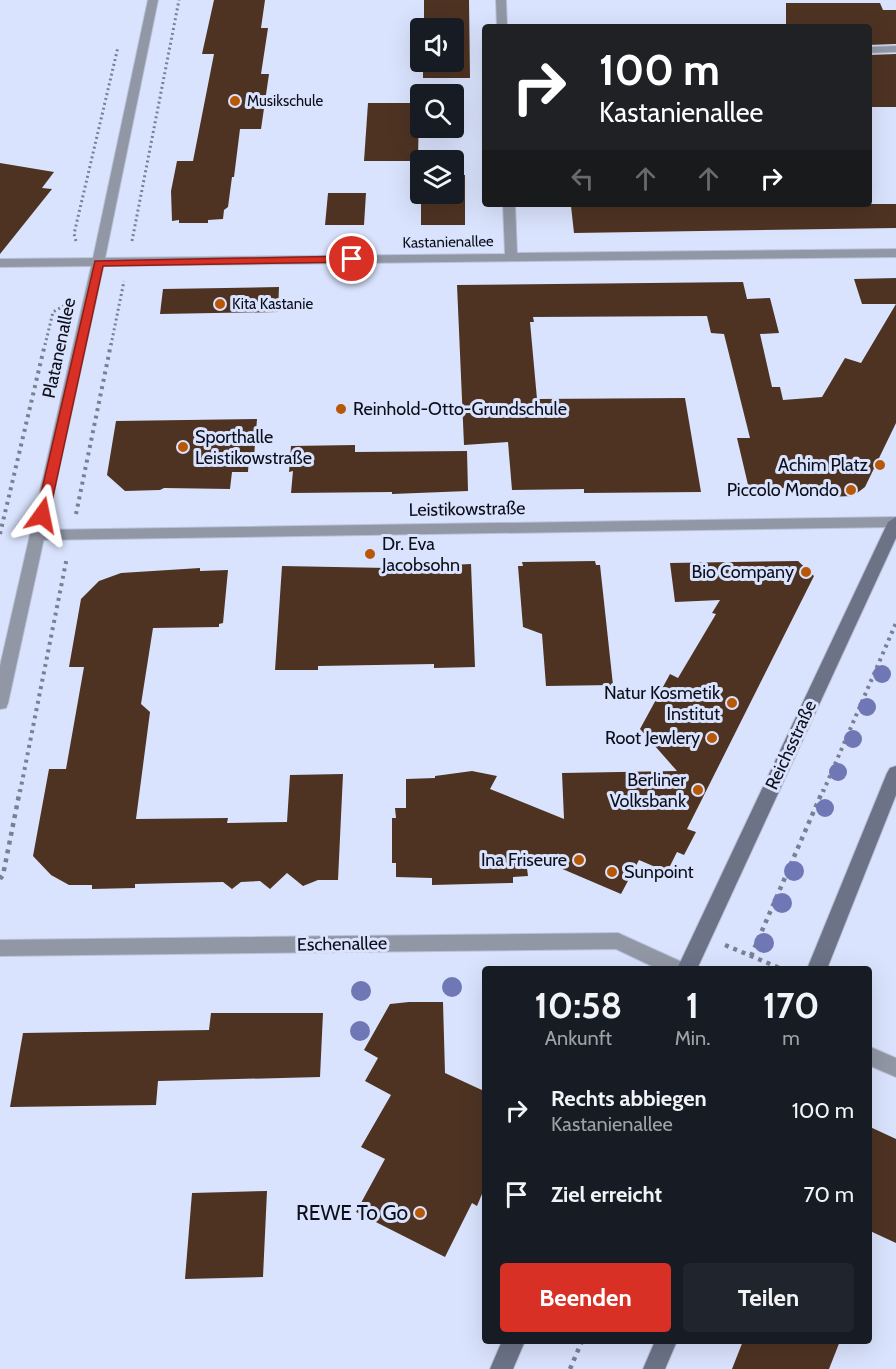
<!DOCTYPE html>
<html lang="de">
<head>
<meta charset="utf-8">
<style>
	:root { --surface:#171b24; --page:#20242c; --text:#f1f3f6; --muted:#9ea1a6; --accent:#d93025 }
	body { margin:0; font-family:Cabin,sans-serif; background:var(--page); color:var(--text); height:100vh; display:flex; flex-direction:column; font-size:22px; white-space:nowrap }
	* { box-sizing:border-box; margin:0 }
	p { font-size:20px; color:var(--muted) }
	.icon { flex:none; width:33px; height:33px; fill:none; stroke:currentColor; stroke-width:2; stroke-linecap:round; stroke-linejoin:round }
	.map { position:relative; flex:1; overflow:hidden }
	.panel { position:absolute; left:482px; top:966px; width:390px; height:378px; display:flex; flex-direction:column; background:var(--surface); border-radius:6px; box-shadow:0 6px 24px #0002 }
	.panel>* { flex:none }
	.hud { position:absolute; left:482px; top:24px; width:390px; height:183px; border-radius:6px; box-shadow:0 6px 24px #0002; background:#202124; color:#fff; overflow:hidden }
	.tools { position:absolute; left:410px; top:18px; display:grid; gap:12px }
	.tools a { display:grid; place-items:center; width:54px; height:54px; border-radius:6px; background:var(--surface); box-shadow:0 6px 24px #0002; font-size:30px }
	.pin { position:absolute; display:grid; place-items:center; width:51px; height:51px; color:#fff; margin:-26px; border:3px solid #fff; border-radius:50%; box-shadow:0 2px 6px #0007 }
	.me { position:absolute; width:66px; margin:-33px; rotate:12deg; stroke-linejoin:round; filter:drop-shadow(0 0 4px #0008) }
	.turn { display:flex; align-items:center; gap:21px; height:126px; padding:0 18px; font-size:27px }
	.turn .icon { width:78px; height:78px; stroke-width:2.5 }
	.turn b { display:block; font-size:42px; line-height:51px }
	.lanes { display:flex; align-items:center; height:57px; padding:0 18px; background:#0003; justify-content:center; gap:30px; direction:ltr }
	.lanes .off { opacity:.35 }
	.eta { display:flex; justify-content:space-evenly; align-items:center; height:102px; text-align:center }
	.eta b { font-size:36px; font-weight:700; line-height:42px }
	.cta { display:flex; gap:12px; margin-top:auto; padding:12px 18px }
	.cta a { flex:1; height:69px; border-radius:6px; background:var(--accent); color:#fff; font-size:24px; font-weight:700; line-height:69px; text-align:center }
	.cta a+a { background:var(--page); color:var(--text) }
	ul { padding:0; list-style:none }
	li { display:flex; align-items:center; gap:18px; height:84px; padding:0 18px }
	li div { flex:1 }
	li b { display:block; font-size:22px }
	li em { font-style:normal }
	.map>svg:first-child { display:block }
	.building { fill:#4e3323 }
	.lines { fill:none; stroke-linecap:round; stroke-linejoin:round }
	.minor-casing { stroke:#b9c1d9; stroke-width:2 }
	.tertiary-casing { stroke:#b9c1d9; stroke-width:2 }
	.secondary-casing { stroke:#b9c1d9; stroke-width:2 }
	.path-far2 { stroke:#7a8093; stroke-width:3; stroke-dasharray:2 3; stroke-linecap:butt }
	.path-far1 { stroke:#7a8093; stroke-width:4; stroke-dasharray:3 4.5; stroke-linecap:butt }
	.path { stroke:#7a8093; stroke-width:4.5; stroke-dasharray:4 5; stroke-linecap:butt }
	.minor { fill:#9297a5; fill-rule:evenodd }
	.tertiary { fill:#9297a5; fill-rule:evenodd }
	.secondary { fill:#6c7387; fill-rule:evenodd }
	.tree { fill:#7077b5 }
	.route { fill:#d93025; stroke:#8d1f18; stroke-width:1.5 }
	.poi-dot { fill:#b65808; stroke:#dae3fd; stroke-width:2 }
	.labels { text-anchor:middle; stroke-width:6; stroke-linejoin:round; paint-order:stroke }
	.far-poi-label { font-size:15px; fill:#0c0f1a; stroke:#dae3fd; text-anchor:start }
	.far-street-label { font-size:15px; fill:#0c0f1a; stroke:#dae3fd }
	.street-label { font-size:18px; fill:#0c0f1a; stroke:#dae3fd }
	.poi-label { font-size:18px; fill:#0c0f1a; stroke:#dae3fd; text-anchor:end }
	.near-poi-label { font-size:21px; fill:#0c0f1a; stroke:#dae3fd; text-anchor:end }
</style>
</head>
<body>
<div class="map">
<svg width="896" height="1369" viewBox="0 0 896 1369">
	<rect width="100%" height="100%" fill="#dae3fd"/>
	<g class="building">
		<polygon points="214,0 265,0 261,28 268,28 261,74 269,74 261,129 240,129 234,177 232,177 228,207 224,210 223,219 208,220 208,223 179,223 179,220 172,221 171,191 177,161 193,161 214,54 202,54"/>
		<polygon points="424,0 469,0 470,78 423,78 423,62 453,62 453,28 424,28"/>
		<polygon points="786,3 880,3 883,10 896,10 896,44 868,45 868,27 786,27"/>
		<polygon points="896,54 896,107 868,107 868,55"/>
		<polygon points="368,103 419,103 418,161 364,161"/>
		<polygon points="0,163 54,172 42,188 52,189 0,254"/>
		<polygon points="453,175 465,175 465,225 421,225 421,194 453,194"/>
		<polygon points="328,193 366,193 364,225 325,225"/>
		<polygon points="693,204 896,204 896,228 574,233 571,206"/>
		<polygon points="896,278 896,423 865,487 853,496 824,497 819,487 749,489 737,438 750,438 724,334 711,333 707,316 533,317 534,322 530,322 537,399 685,398 701,492 584,493 584,489 512,490 508,442 464,445 457,285 743,282 747,299 770,298 779,333 760,334 772,387 780,387 783,400 822,397 845,358 861,363 896,304 862,304 854,279"/>
		<polygon points="279,287 278,312 160,314 163,289"/>
		<polygon points="257,419 254,457 249,457 248,472 232,472 230,489 164,488 160,490 125,491 107,475 116,421"/>
		<polygon points="355,445 355,452 467,451 468,491 392,494 392,492 291,493 293,471 289,472 291,446"/>
		<polygon points="595,561 596,565 600,565 613,685 546,686 542,634 523,627 518,566 523,566 522,562"/>
		<polygon points="798,561 814,576 687,829 696,832 684,855 677,852 667,872 639,860 621,894 525,853 528,876 513,877 513,883 432,885 432,878 396,877 396,863 392,863 392,818 396,818 395,808 406,808 406,779 435,778 435,776 472,771 497,776 490,789 564,819 562,773 677,771 640,729 670,674 678,678 716,614 712,613 720,600 675,602 670,563"/>
		<polygon points="471,564 475,667 434,668 434,664 318,666 318,670 275,670 282,566 388,568"/>
		<polygon points="200,568 200,571 228,570 223,623 219,624 219,627 153,628 141,704 150,712 136,819 228,818 227,823 287,822 290,775 343,774 338,880 318,880 303,886 287,873 270,889 260,881 241,882 232,889 223,882 135,884 135,888 92,889 92,885 69,885 51,875 33,856 49,769 66,769 84,667 69,667 81,599 99,581 121,573"/>
		<polygon points="409,1002 443,1002 445,1073 484,1091 484,1189 477,1206 472,1203 445,1257 356,1212 385,1159 361,1147 391,1095 365,1081 378,1058 364,1050 390,1004"/>
		<polygon points="211,1013 323,1013 320,1077 158,1081 156,1105 10,1107 23,1033 209,1030"/>
		<polygon points="868,1126 896,1139 896,1243 868,1230"/>
		<polygon points="267,1191 263,1277 185,1279 192,1193"/>
		<polygon points="743,1341 840,1341 829,1369 732,1369"/>
	</g>
	<g class="lines">
		<g class="minor-casing">
			<g id="minor">
				<polygon points="496,0 506,0 507,27 497,27"/>
				<polygon points="896,46 896,52 868,53 868,47"/>
				<polygon points="503,204 515,204 517,253 896,249 896,257 0,267 0,259 505,254"/>
				<polygon points="896,517 896,527 38,540 33,539 30,535 33,531 38,530"/>
				<polygon points="618,933 684,963 687,969 658,969 616,949 0,956 0,940"/>
				<polygon points="868,1046 896,1058 896,1077 868,1065"/>
			</g>
		</g>
		<g class="tertiary-casing">
			<polygon id="tertiary" points="148,0 158,0 104,263 8,703 6,708 0,709 0,666 92,263"/>
		</g>
		<g class="secondary-casing">
			<g id="secondary">
				<polygon points="896,517 896,538 697,969 677,969 888,522"/>
				<polygon points="896,766 896,795 827,969 807,969 887,773 890,768"/>
				<polygon points="502,1341 525,1341 513,1369 490,1369"/>
				<polygon points="655,1341 677,1341 665,1369 643,1369"/>
			</g>
		</g>
		<g class="path-far2">
			<polyline points="76,241 74,234 118,47"/>
			<polyline points="132,241 179,0"/>
			<polyline points="45,345 53,312 65,305"/>
			<polyline points="111,345 124,281"/>
		</g>
		<g class="path-far1">
			<polyline points="76,514 111,344"/>
			<polyline points="0,534 45,344"/>
			<polyline points="20,792 67,557"/>
			<polyline points="823,792 896,623"/>
		</g>
		<g class="path">
			<polyline points="0,879 3,875 20,790"/>
			<polyline points="725,945 782,969"/>
			<polyline points="751,956 823,790"/>
			<polyline points="570,1369 582,1341"/>
		</g>
		<use href="#minor" class="minor"/>
		<use href="#tertiary" class="tertiary"/>
		<use href="#secondary" class="secondary"/>
	</g>
	<g class="tree">
		<circle cx="882" cy="674" r="9"/>
		<circle cx="867" cy="707" r="9"/>
		<circle cx="853" cy="739" r="9"/>
		<circle cx="838" cy="772" r="9"/>
		<circle cx="825" cy="808" r="9"/>
		<circle cx="794" cy="871" r="10"/>
		<circle cx="782" cy="903" r="10"/>
		<circle cx="764" cy="943" r="10"/>
		<circle cx="452" cy="987" r="10"/>
		<circle cx="361" cy="991" r="10"/>
		<circle cx="360" cy="1031" r="10"/>
	</g>
	<polygon class="route" points="352,256 356,257 356,262 103,266 49,515 47,518 38,518 36,515 95,261"/>
	<g class="poi-dot">
		<circle cx="235" cy="101" r="6"/>
		<circle cx="220" cy="304" r="6"/>
		<circle cx="341" cy="409" r="6"/>
		<circle cx="183" cy="447" r="6"/>
		<circle cx="880" cy="465" r="6"/>
		<circle cx="851" cy="490" r="6"/>
		<circle cx="370" cy="554" r="6"/>
		<circle cx="806" cy="572" r="6"/>
		<circle cx="732" cy="703" r="6"/>
		<circle cx="712" cy="738" r="6"/>
		<circle cx="698" cy="790" r="6"/>
		<circle cx="579" cy="860" r="6"/>
		<circle cx="612" cy="872" r="6"/>
		<circle cx="420" cy="1213" r="6"/>
	</g>
	<g class="labels">
		<g class="far-poi-label">
			<text x="247" y="106">Musikschule</text>
			<text x="232" y="309">Kita Kastanie</text>
		</g>
		<g class="far-street-label">
			<text transform="translate(448 242) rotate(-1)" y="5">Kastanienallee</text>
		</g>
		<g class="street-label">
			<text transform="translate(59 348) rotate(-78)" y="6">Platanenallee</text>
			<text transform="translate(467 509) rotate(-1)" y="6">Leistikowstraße</text>
			<text transform="translate(791 745) rotate(-65)" y="6">Reichsstraße</text>
			<text transform="translate(342 944) rotate(-1)" y="6">Eschenallee</text>
		</g>
		<g class="poi-label">
			<text x="353" y="415" text-anchor="start">Reinhold-Otto-Grundschule</text>
			<text x="195" y="443" text-anchor="start">Sporthalle<tspan x="195" dy="21">Leistikowstraße</tspan></text>
			<text x="868" y="471">Achim Platz</text>
			<text x="839" y="496">Piccolo Mondo</text>
			<text x="382" y="550" text-anchor="start">Dr. Eva<tspan x="382" dy="21">Jacobsohn</tspan></text>
			<text x="794" y="578">Bio Company</text>
			<text x="720" y="699">Natur Kosmetik<tspan x="720" dy="21">Institut</tspan></text>
			<text x="700" y="744">Root Jewlery</text>
			<text x="686" y="786">Berliner<tspan x="686" dy="21">Volksbank</tspan></text>
			<text x="567" y="866">Ina Friseure</text>
			<text x="624" y="878" text-anchor="start">Sunpoint</text>
		</g>
		<g class="near-poi-label">
			<text x="408" y="1220">REWE To Go</text>
		</g>
	</g>
</svg>
<div class="tools">
<a><svg class="icon" aria-label="sound" viewBox="0 0 24 24"><path d="M4 9h4l5-4v14l-5-4H4zM17 9q2 3 0 6"/></svg></a>
<a><svg class="icon" aria-label="search" viewBox="0 0 24 24"><circle cx="10" cy="10" r="6"/><path d="M15 15l6 6"/></svg></a>
<a><svg class="icon" aria-label="layers" viewBox="0 0 24 24"><path d="M12 4l9 5-9 5-9-5zM3 14l9 5 9-5"/></svg></a>
</div>
<div class="pin" style="left:352px;top:259px;background:#d93025"><svg class="icon" aria-label="arrive" viewBox="0 0 24 24"><path d="M6 21V4h12l-3 4 3 4H6"/></svg></div>
<svg class="me" style="left:42px;top:515px" viewBox="-20 -20 40 40"><path d="M0-17L14 15 0 8-14 15z" fill="#d93025" stroke="#fff" stroke-width="4"/></svg>
<div class="hud">
<div class="turn"><svg class="icon" aria-label="right" viewBox="0 0 24 24"><path d="M7 20v-9h11M14 6l5 5-5 5"/></svg><div><b>100 m</b>Kastanienallee</div></div>
<div class="lanes"><svg class="icon off" aria-label="left" viewBox="0 0 24 24"><path d="M17 20v-9H6M10 6l-5 5 5 5"/></svg><svg class="icon off" aria-label="ahead" viewBox="0 0 24 24"><path d="M12 20V5M6 11l6-6 6 6"/></svg><svg class="icon off" aria-label="ahead" viewBox="0 0 24 24"><path d="M12 20V5M6 11l6-6 6 6"/></svg><svg class="icon" aria-label="right" viewBox="0 0 24 24"><path d="M7 20v-9h11M14 6l5 5-5 5"/></svg></div>
</div>
<section class="panel">
<div class="eta">
<div><b>10:58</b><p>Ankunft</p></div>
<div><b>1</b><p>Min.</p></div>
<div><b>170</b><p>m</p></div>
</div>
<ul>
<li><svg class="icon" aria-label="right" viewBox="0 0 24 24"><path d="M7 20v-9h11M14 6l5 5-5 5"/></svg><div><b>Rechts abbiegen</b><p>Kastanienallee</p></div><em>100 m</em></li>
<li><svg class="icon" aria-label="arrive" viewBox="0 0 24 24"><path d="M6 21V4h12l-3 4 3 4H6"/></svg><div><b>Ziel erreicht</b></div><em>70 m</em></li>
</ul>
<div class="cta"><a>Beenden</a><a>Teilen</a></div>
</section>
</div>
</body>
</html>
